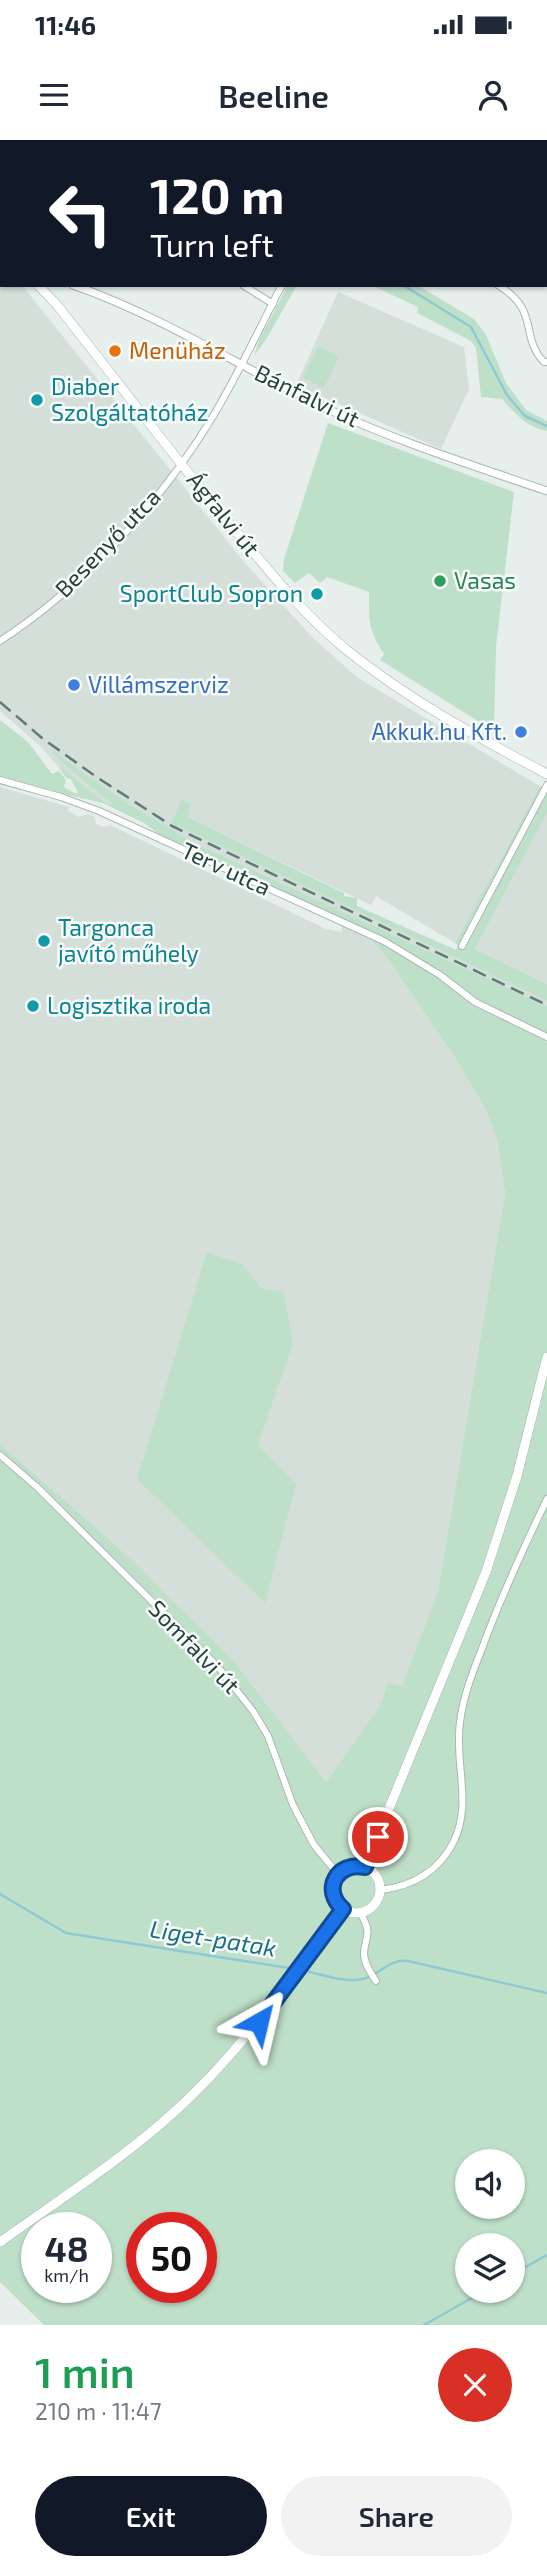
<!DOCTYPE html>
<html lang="en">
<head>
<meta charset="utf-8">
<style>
	:root { --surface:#fff; --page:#f2f2f3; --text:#1f2937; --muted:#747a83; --accent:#111827 }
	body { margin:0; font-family:"Exo 2",sans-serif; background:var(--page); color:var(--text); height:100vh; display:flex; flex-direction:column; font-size:26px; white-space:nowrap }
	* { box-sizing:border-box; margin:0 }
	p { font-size:23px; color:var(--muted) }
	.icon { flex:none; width:38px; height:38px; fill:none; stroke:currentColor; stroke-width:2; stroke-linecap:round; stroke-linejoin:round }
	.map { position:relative; height:2185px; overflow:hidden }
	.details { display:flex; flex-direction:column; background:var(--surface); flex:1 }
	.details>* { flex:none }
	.hud { position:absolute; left:0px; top:0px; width:548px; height:147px; box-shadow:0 2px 5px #0004; background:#111827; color:#fff; overflow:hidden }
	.fabs { position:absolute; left:455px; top:2009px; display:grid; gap:14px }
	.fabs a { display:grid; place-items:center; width:70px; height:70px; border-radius:50%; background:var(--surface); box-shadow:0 2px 5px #0004; font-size:35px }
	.speed { position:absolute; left:21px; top:2072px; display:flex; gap:14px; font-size:35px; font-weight:700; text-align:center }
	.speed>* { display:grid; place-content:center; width:91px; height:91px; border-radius:50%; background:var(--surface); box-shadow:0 2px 5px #0004; line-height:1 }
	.speed small { font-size:18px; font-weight:400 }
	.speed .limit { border:10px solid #d22; background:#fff; color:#111 }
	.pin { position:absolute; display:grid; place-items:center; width:60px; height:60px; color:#fff; margin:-30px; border:4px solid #fff; border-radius:50%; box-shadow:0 2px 7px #0007 }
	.me { position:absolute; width:77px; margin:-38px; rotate:37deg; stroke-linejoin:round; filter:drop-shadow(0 0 5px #0008) }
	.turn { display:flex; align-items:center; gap:24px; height:147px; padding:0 35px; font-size:32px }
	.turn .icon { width:91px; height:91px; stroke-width:2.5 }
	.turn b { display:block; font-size:49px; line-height:60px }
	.round { display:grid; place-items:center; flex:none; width:74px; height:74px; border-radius:37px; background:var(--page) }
	.summary { display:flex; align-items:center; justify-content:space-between; height:119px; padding:0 35px }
	h1 { font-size:42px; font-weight:600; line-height:52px; color:#1e9e55 }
	.primary-button { display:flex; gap:14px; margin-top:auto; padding:14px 35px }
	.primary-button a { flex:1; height:80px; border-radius:42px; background:var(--accent); color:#fff; font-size:28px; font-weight:600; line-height:80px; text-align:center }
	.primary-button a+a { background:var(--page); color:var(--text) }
	.status { display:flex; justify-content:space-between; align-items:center; height:49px; padding:0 35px; background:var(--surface); direction:ltr }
	.status svg { height:19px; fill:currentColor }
	header { display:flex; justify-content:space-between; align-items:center; height:91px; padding:0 35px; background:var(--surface); font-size:32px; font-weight:600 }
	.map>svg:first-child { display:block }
	.built { fill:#d4dfda }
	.green { fill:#bfe0c8; fill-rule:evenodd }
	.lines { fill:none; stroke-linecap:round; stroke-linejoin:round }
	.stream { stroke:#8ec9d4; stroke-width:2.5 }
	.minor-casing { stroke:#a8b8b2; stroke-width:8 }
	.tertiary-casing { stroke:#a8b8b2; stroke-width:9 }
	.secondary-casing { stroke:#a4bbb3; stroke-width:10 }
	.minor { stroke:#fff; stroke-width:6 }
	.tertiary { stroke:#fff; stroke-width:7 }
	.secondary { stroke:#fff; stroke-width:9 }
	.rail { stroke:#5f7d75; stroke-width:2.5; stroke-dasharray:14 7; stroke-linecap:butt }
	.route-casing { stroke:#114b97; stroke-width:18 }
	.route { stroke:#1a73e8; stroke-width:12 }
	.food-dot { fill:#e8710a; stroke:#f7fbf9; stroke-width:2.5 }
	.culture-dot { fill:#0f9aa8; stroke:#f7fbf9; stroke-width:2.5 }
	.leisure-dot { fill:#2e9e5b; stroke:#f7fbf9; stroke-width:2.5 }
	.shop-dot { fill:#3f7fe0; stroke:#f7fbf9; stroke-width:2.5 }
	.labels { text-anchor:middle; stroke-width:5; stroke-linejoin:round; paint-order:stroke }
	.food-label { font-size:23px; fill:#c56008; stroke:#f7fbf9; text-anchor:start }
	.culture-label { font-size:23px; fill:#0d838f; stroke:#f7fbf9; text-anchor:start }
	.street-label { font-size:23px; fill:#24423a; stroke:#f7fbf9 }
	.leisure-label { font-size:23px; fill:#27864d; stroke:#f7fbf9; text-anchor:start }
	.shop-label { font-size:23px; fill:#366cbe; stroke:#f7fbf9; text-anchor:start }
	.water-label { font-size:24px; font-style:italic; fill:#1c6f80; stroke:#f7fbf9 }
</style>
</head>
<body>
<div class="status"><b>11:46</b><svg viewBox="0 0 49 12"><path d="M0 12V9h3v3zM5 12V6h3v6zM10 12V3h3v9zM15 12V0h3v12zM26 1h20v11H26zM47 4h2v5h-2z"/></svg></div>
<header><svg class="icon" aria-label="menu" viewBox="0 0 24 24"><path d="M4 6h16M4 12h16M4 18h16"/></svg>Beeline<svg class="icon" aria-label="person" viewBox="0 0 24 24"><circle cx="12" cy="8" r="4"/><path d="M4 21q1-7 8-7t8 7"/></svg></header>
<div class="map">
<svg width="547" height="2185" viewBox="0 0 547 2185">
	<rect width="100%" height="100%" fill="#e6efeb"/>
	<g class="built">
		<polygon points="0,124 2,145 21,145 24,148 245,423 313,498 358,538 540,646 455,803 376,756 371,765 188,677 191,665 173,683 547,861 547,866 199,705 172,691 108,650 54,611 63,623 85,643 113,662 112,665 94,655 63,628 60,629 41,607 0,571"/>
		<polygon points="338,152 464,207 469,249 441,309 296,245"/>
		<polygon points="0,647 69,667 68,671 79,677 88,674 95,677 96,684 104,687 110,685 326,789 342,792 342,786 362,791 388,819 457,921 485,968 497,999 505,1053 438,1451 402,1546 388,1542 381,1564 326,1642 233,1520 117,1406 0,1304"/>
		<polygon points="547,673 547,844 475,809"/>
	</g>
	<g class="green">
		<polygon points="288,145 297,145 267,198 254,216 259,200"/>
		<path d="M371 145H417L474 179 486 195 506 243 526 270 547 281V291C526 287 516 274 502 259L481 257 476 208 471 201 417 173 418 167Z"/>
		<polygon points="318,206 339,217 324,248 303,238"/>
		<path d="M328 283 514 352 496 507 494 591 380 520 384 514C368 488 369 482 369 452L327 437 320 443 309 433 295 443 283 431 284 419Z"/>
		<path d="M0 580 28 602 52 634 59 631 66 640 64 647 74 653H78L71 639 66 638 60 629 63 628 94 655 111 665 113 663C91 648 71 632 53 613L54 611C100 645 148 678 199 705L547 866V2185H44L0 2142V1304L117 1406 233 1520 326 1642 381 1564 388 1542 402 1546 438 1451 505 1053 497 999 485 968 457 921 388 819 363 791 342 786 324 773 160 695 144 683 103 663 68 655 0 636ZM467 2021H513V2067H467ZM37 2088H96V2147H37ZM142 2088H201V2147H142ZM467 2105H513V2151H467Z"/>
		<polygon points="540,646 547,650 547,673 475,809 547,844 547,861 172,683 181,660 191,664 188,677 344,753 344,756 357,758 357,766 456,810 458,805 455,803"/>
		<polygon points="207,1112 242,1124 262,1149 283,1151 293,1203 258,1305 296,1344 265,1463 137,1339"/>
	</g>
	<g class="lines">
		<g class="stream">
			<polyline points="264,0 265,2"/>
			<polyline points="403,145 471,187 507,255 525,276 547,286"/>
			<polyline points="0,1754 66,1793 295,1829"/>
			<path d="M302 1830C321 1834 343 1843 363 1839 380 1835 388 1819 408 1821L547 1853"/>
			<polyline points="513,2134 547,2115"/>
			<polyline points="424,2185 484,2151"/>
		</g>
		<g class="minor-casing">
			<g id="minor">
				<polyline points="456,0 457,2"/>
				<polyline points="143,2 144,0"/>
				<polyline points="332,2 332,0"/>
				<polyline points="546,63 547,63"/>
				<polyline points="243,145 273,164"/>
				<path d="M498 145C541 171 519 196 544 222H547"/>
				<path d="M0 501C83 447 161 362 212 278 238 235 259 189 282 145"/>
				<polyline points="0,640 61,657 99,671 384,801 440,835 475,862 547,897"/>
				<polyline points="462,806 547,645"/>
				<polyline points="0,1315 37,1347 218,1527 253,1571 268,1596 293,1665 314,1705 338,1734"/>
				<path d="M381 1750C412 1746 438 1732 453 1703 473 1664 454 1623 460 1582 463 1557 472 1534 481 1511 500 1459 523 1409 547 1359"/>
				<path d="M361 1774C373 1796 365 1794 364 1814 364 1824 371 1833 376 1841"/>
			</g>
		</g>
		<g class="tertiary-casing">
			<path id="tertiary" d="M73 145C164 177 245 230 332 271 401 303 475 326 547 351"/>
		</g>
		<g class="secondary-casing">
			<g id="secondary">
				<polyline points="0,107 2,109"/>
				<path d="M38 145 57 165C118 242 176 320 239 395 273 436 306 477 348 511 409 560 479 598 547 634"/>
				<circle cx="356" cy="1749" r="24"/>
				<polyline points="365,1727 486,1432 517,1336 547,1217"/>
				<path d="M0 2102C63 2057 131 2014 187 1960 247 1903 293 1835 343 1769"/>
			</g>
		</g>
		<use href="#minor" class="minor"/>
		<use href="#tertiary" class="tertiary"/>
		<use href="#secondary" class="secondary"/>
		<polyline class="rail" points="0,562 42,598 95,636 172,686 547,865"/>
	</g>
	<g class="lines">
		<g class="route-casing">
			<path id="route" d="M259 1882 343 1769C321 1750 337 1721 365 1727L378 1697"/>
		</g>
		<use href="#route" class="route"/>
	</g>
	<circle class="food-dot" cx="115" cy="211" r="7"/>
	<g class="culture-dot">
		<circle cx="37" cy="260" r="7"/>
		<circle cx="317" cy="454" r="7"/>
		<circle cx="44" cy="801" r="7"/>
		<circle cx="33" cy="866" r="7"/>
	</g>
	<circle class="leisure-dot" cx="440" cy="441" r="7"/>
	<g class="shop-dot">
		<circle cx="74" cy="545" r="7"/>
		<circle cx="521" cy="592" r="7"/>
	</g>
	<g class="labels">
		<g class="food-label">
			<text x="129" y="219">Menüház</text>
		</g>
		<g class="culture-label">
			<text x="51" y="255">Diaber<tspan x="51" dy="26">Szolgáltatóház</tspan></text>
			<text x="303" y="462" text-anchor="end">SportClub Sopron</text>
			<text x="58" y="796">Targonca<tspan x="58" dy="26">javító műhely</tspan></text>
			<text x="47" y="874">Logisztika iroda</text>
		</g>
		<g class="street-label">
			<text transform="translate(307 256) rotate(26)" y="8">Bánfalvi út</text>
			<text transform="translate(223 374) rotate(51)" y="8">Ágfalvi út</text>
			<text transform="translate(108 403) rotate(-46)" y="8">Besenyő utca</text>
			<text transform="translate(226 729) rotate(25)" y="8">Terv utca</text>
			<text transform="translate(194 1507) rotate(46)" y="8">Somfalvi út</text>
		</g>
		<g class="leisure-label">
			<text x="454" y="449">Vasas</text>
		</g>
		<g class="shop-label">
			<text x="88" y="553">Villámszerviz</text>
			<text x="507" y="600" text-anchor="end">Akkuk.hu Kft.</text>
		</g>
		<g class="water-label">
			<text transform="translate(213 1799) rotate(9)" y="8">Liget-patak</text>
		</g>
	</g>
</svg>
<div class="fabs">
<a><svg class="icon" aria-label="sound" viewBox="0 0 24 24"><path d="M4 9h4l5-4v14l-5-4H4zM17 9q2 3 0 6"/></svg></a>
<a><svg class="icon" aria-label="layers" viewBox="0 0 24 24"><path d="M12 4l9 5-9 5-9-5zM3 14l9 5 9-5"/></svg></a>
</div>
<div class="speed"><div>48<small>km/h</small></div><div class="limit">50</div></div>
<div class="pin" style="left:378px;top:1697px;background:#d93025"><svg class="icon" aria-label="arrive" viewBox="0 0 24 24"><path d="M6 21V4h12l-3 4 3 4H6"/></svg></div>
<svg class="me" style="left:259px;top:1882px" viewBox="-20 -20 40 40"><path d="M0-17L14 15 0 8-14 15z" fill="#1a73e8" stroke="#fff" stroke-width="4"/></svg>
<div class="hud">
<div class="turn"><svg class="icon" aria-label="left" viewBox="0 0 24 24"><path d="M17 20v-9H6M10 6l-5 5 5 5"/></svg><div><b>120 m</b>Turn left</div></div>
</div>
</div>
<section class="details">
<div class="summary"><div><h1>1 min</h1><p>210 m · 11:47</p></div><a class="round" style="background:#d93025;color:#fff"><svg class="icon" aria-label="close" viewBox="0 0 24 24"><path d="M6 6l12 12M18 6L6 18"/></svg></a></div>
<div class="primary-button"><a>Exit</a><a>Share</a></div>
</section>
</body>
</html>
